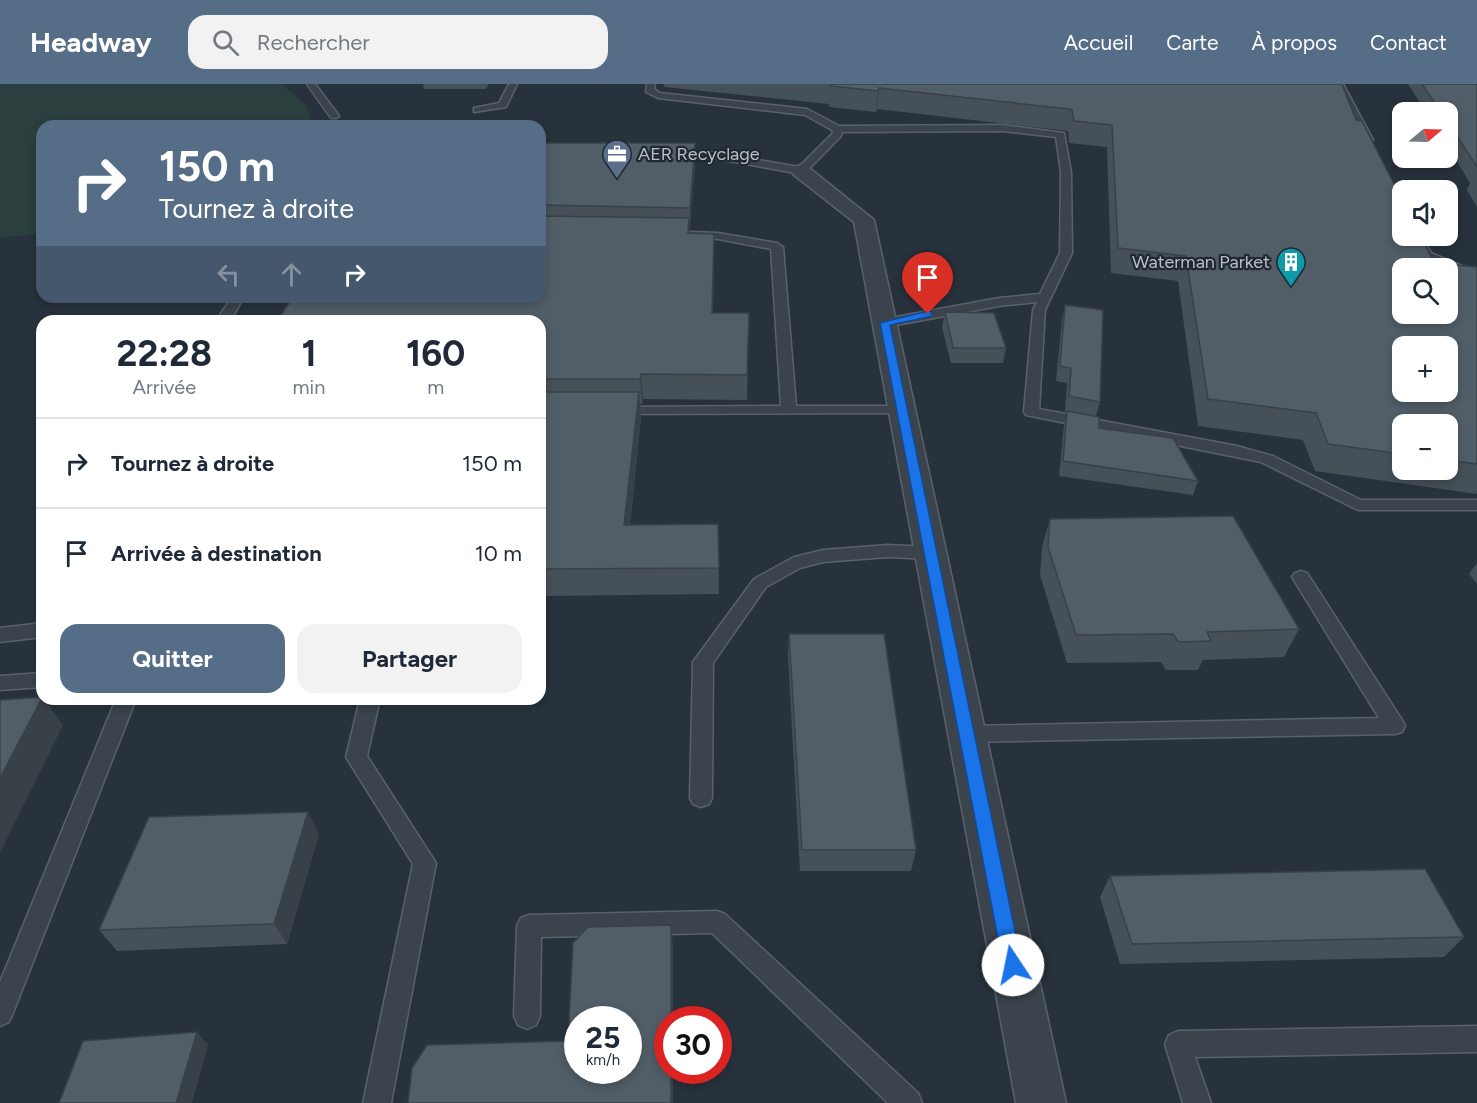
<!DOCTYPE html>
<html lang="fr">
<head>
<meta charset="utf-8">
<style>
	:root { --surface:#fff; --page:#f2f2f3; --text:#1f2937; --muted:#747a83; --line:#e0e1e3; --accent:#566d88 }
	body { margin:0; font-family:Figtree,sans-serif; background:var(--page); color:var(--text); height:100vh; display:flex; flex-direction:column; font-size:22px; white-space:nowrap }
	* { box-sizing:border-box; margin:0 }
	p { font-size:20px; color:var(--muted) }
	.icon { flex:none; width:33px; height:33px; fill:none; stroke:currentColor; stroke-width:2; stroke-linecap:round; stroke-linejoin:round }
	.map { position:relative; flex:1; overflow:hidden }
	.sheet { position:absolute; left:36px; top:231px; width:510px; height:390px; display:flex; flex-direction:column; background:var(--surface); border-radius:18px; box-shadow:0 3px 9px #0003 }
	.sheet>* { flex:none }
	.top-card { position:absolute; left:36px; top:36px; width:510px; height:183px; border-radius:18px; box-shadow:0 3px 9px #0003; background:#566d88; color:#fff; overflow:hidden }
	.needle { width:39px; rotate:71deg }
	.controls { position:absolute; left:1392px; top:18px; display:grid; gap:12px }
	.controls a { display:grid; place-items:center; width:66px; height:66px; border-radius:12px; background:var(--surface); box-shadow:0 3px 9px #0003; font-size:30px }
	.speed { position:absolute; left:564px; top:922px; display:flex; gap:12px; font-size:30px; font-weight:700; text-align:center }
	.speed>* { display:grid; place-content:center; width:78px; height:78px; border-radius:50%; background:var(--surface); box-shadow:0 3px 9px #0003; line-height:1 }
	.speed small { font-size:15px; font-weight:400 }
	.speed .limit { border:9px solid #d22; background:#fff; color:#111 }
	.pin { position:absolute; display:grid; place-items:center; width:51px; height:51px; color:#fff; margin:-62px -26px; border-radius:50% 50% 50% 0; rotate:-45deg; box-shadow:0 0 6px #0007 }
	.pin .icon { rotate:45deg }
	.me { position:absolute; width:66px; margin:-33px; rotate:349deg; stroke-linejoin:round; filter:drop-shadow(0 0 4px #0008) }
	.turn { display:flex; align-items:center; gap:21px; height:126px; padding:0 24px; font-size:27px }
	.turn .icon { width:78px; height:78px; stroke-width:2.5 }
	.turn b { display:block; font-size:42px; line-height:51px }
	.lanes { display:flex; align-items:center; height:57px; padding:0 24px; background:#0003; justify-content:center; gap:30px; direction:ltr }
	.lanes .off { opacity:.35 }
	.eta { display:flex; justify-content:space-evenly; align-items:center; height:102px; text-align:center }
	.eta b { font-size:36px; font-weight:700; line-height:42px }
	.primary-button { display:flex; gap:12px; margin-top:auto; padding:12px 24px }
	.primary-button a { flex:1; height:69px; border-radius:18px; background:var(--accent); color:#fff; font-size:24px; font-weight:700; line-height:69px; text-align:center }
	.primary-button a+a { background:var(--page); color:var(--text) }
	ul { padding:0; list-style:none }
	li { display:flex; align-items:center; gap:18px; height:90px; padding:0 24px; border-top:2px solid var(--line) }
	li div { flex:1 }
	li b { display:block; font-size:22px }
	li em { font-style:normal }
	header { display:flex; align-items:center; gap:36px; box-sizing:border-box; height:84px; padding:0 30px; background:var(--accent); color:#fff }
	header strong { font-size:28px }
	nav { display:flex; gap:33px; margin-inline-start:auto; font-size:21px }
	.search { width:420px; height:54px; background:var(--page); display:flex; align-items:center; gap:15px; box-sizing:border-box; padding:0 21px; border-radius:18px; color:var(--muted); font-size:22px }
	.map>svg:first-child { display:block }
	.green { fill:#2b3f3e }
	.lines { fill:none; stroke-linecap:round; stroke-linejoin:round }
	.service-casing { stroke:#59626a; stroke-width:3 }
	.minor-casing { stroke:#59626a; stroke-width:3 }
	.service { fill:#3b444c; fill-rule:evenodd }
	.minor { fill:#3b444c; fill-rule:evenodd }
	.wall { fill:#465059; fill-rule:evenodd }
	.shaded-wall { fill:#394148 }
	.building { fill:#515d67; stroke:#394148; stroke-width:1.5; fill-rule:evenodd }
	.route { fill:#1a73e8; stroke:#114b97; stroke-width:1.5 }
	.labels { text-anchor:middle; stroke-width:4.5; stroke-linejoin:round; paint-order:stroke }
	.far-poi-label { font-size:18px; fill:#b8bfc7; stroke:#202931; text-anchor:start }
</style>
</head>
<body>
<header>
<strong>Headway</strong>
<div class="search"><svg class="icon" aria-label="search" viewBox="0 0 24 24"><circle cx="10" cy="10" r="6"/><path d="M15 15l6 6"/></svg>Rechercher</div>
<nav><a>Accueil</a><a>Carte</a><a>À propos</a><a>Contact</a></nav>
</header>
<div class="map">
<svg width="1477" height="1019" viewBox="0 0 1477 1019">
	<rect width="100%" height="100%" fill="#28323c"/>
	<polygon class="green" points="0,0 282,0 307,22 312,42 42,42 42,149 0,154"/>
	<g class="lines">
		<g class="service-casing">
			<g id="service">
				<polygon points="307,0 315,0 339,32 337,34 331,34"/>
				<polygon points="509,0 517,0 506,23 474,28 474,24 499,19"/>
				<polygon points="647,0 655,0 654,5 660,9 807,25 839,42 1002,41 1064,49 1071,88 1072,169 1045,226 1039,325 1237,362 1273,372 1361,416 1477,416 1477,426 1358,426 1261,378 1026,331 1024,328 1033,226 1037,218 999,222 885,243 880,242 878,239 885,235 999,214 1040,210 1060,169 1061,88 1056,53 1002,47 842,48 841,52 805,89 801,90 712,74 670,74 666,73 666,69 712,68 799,83 833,49 832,46 805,31 658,14 646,8"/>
				<polygon points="1335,0 1343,0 1373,56 1371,58 1363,56"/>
				<polygon points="691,148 718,149 777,159 783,163 796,322 902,322 909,326 907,329 611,330 609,327 611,324 616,323 781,322 771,165 718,155 687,153 687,149"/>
				<polygon points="1410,152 1421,152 1431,169 1477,188 1477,196 1422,174"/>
				<polygon points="232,213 244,213 230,237 216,237"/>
				<polygon points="888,461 930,463 936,465 939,469 936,473 930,475 888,473 823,478 800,484 766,503 713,579 712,714 709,720 701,723 693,720 690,714 693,578 754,495 794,473 823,466"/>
				<polygon points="1301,487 1307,489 1402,636 1405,642 1402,648 1395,650 967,658 960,656 957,650 960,644 967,642 1379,634 1292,493 1295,489"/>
				<polygon points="42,539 42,553 0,558 0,544"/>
				<polygon points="42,589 42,603 0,606 0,592"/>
				<polygon points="116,615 136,615 13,929 9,938 0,942 0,898"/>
				<polygon points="360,615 380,615 367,672 436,779 391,1019 363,1019 413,780 346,673"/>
				<polygon points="717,827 725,830 918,1009 922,1019 888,1019 712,849 541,853 540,932 536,941 527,945 518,941 514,932 517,842 521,834 529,831"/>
				<polygon points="1477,942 1477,968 1195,973 1211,1019 1183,1019 1165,960 1169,951 1178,947"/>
			</g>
		</g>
		<g class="minor-casing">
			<polygon id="minor" points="801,81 808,83 874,136 1066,1019 1016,1019 854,138 794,91 791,87 794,83"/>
		</g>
		<use href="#service" class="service"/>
		<use href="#minor" class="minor"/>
	</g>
	<g class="wall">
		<polygon points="423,0 489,0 486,5 424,5"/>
		<path d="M664 0H1342L1356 36 1434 179 1477 183V410L1315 387 1303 356 1198 342 1178 197 1111 189 1107 63 1069 59 1068 47 877 25 876 28 829 23V20L664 3ZM1402 340H1448V386H1402Z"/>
		<polygon points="1408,0 1477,0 1477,123 1467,106 1470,99 1448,63 1448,28 1426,28"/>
		<polygon points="540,59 695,80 689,149 714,172 713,229 749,229 747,316 643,315 642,320 640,320 641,333 630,441 718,440 719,510 540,512"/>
		<polygon points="1065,221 1100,318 1096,332 1099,344 1198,397 1193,411 1059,392 1064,341 1067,328 1065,328 1067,299 1056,297 1062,236"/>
		<polygon points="945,228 1006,264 1003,279 951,279 942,243"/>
		<polygon points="1050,435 1299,545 1284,573 1203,576 1198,586 1166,586 1161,578 1067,579 1040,491 1042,463"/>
		<polygon points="1477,479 1477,500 1469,490"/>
		<polygon points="789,550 916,766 911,787 800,787 788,573"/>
		<polygon points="319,750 287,860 117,867 99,846"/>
		<polygon points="1110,792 1464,853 1444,873 1120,880 1100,813"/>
	</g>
	<g class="shaded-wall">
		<polygon points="879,4 877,25 876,28 878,7"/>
		<polygon points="695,59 695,80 690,146 690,124"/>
		<polygon points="714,150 714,172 712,253 712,229"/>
		<polygon points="641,290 643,315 642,320 640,295"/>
		<polygon points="639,308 641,333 627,467 624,441"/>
		<polygon points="42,614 42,615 44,615 63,641 0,769 0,694"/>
		<polygon points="308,728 319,750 287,860 274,840"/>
		<polygon points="671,841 673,862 673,936 671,936"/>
		<polygon points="197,948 208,961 192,1019 176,1019"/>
		<rect x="671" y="987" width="2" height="32"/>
	</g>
	<g class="building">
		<path d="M832 0H1342L1356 36 1362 37 1402 116V152H1421L1434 179 1477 183V380L1448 376V340H1402V370L1328 360 1316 329 1208 315 1186 172 1118 164 1112 41 1074 37 1072 26 1069 25 879 4 878 7 830 2ZM1402 184H1448V230H1402ZM1402 262H1448V308H1402Z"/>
		<polygon points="1422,0 1477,0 1477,83 1448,38 1448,28 1441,28"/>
		<polygon points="540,59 695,59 690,124 540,121"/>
		<polygon points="540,132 689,134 688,149 714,150 712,229 749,229 747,291 641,290 640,295 540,295 540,237 277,237 293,213 540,213"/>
		<polygon points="1065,221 1103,226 1100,318 1069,312 1071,284 1060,282"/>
		<polygon points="945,228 994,229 1006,264 953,264"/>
		<polygon points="540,308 639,308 624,441 718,440 719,484 540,485"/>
		<polygon points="1067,327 1099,333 1099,344 1173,354 1198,397 1063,377"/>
		<polygon points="1233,432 1299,545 1207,548 1211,557 1178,558 1173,550 1076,551 1048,463 1050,435"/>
		<polygon points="789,550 884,550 916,766 802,766"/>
		<polygon points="42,613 42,614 0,694 0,616"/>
		<polygon points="308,728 274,840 99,846 149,733"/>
		<polygon points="1425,785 1464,853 1132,860 1110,792"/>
		<path d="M671 841V936H668V987H671V1019H408L412 984 427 961 568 957 573 859 588 843ZM578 936H628V987H578Z"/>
		<polygon points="197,948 176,1019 59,1019 83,957"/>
	</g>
	<polygon class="route" points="928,227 932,228 932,232 890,241 1022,881 1019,887 1013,890 1006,887 1003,881 880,239"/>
	<defs>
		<g id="office-pin" transform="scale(1.5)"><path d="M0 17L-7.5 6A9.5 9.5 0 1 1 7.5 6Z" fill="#5c6f8a" stroke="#202931"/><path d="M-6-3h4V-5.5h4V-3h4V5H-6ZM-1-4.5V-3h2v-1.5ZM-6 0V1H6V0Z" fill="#fff"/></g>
		<g id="building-pin" transform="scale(1.5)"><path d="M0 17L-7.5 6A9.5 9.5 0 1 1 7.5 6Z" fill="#0f9aa8" stroke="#202931"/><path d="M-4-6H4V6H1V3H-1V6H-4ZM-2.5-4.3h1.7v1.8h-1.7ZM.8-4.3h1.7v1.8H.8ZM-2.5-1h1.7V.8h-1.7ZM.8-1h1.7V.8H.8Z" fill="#fff"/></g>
	</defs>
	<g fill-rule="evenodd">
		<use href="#office-pin" x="617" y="70"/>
		<use href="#building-pin" x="1291" y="178"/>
	</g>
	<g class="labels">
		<g class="far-poi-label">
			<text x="638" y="76">AER Recyclage</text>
			<text x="1270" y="184" text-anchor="end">Waterman Parket</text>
		</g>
	</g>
</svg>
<div class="controls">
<a><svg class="needle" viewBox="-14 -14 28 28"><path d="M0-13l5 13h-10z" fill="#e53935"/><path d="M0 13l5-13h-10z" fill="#747a83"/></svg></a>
<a><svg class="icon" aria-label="sound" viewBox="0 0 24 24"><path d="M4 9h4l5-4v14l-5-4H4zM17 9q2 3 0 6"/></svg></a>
<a><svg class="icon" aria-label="search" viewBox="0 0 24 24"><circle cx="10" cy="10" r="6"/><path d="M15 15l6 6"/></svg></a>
<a>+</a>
<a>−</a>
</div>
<div class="speed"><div>25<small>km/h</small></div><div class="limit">30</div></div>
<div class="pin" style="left:928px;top:230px;background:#d93025"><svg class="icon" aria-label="arrive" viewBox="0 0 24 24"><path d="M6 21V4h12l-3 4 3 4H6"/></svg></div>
<svg class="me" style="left:1013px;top:881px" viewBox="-20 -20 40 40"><circle r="19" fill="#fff"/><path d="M0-13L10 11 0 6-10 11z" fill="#1a73e8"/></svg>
<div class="top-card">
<div class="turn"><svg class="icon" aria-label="right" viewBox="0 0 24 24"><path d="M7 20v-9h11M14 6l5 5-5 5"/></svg><div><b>150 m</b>Tournez à droite</div></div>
<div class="lanes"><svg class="icon off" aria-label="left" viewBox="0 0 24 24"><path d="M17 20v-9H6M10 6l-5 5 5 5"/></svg><svg class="icon off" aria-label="ahead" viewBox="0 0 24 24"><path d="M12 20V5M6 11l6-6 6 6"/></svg><svg class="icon" aria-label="right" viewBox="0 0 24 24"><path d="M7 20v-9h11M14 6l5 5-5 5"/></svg></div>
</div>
<section class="sheet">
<div class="eta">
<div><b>22:28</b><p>Arrivée</p></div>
<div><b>1</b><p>min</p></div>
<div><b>160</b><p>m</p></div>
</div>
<ul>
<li><svg class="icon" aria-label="right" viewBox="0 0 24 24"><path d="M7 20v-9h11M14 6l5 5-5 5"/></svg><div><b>Tournez à droite</b></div><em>150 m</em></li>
<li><svg class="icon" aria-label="arrive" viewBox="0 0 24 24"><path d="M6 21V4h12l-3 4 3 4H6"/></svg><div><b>Arrivée à destination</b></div><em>10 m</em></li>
</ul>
<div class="primary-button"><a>Quitter</a><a>Partager</a></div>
</section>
</div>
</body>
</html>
